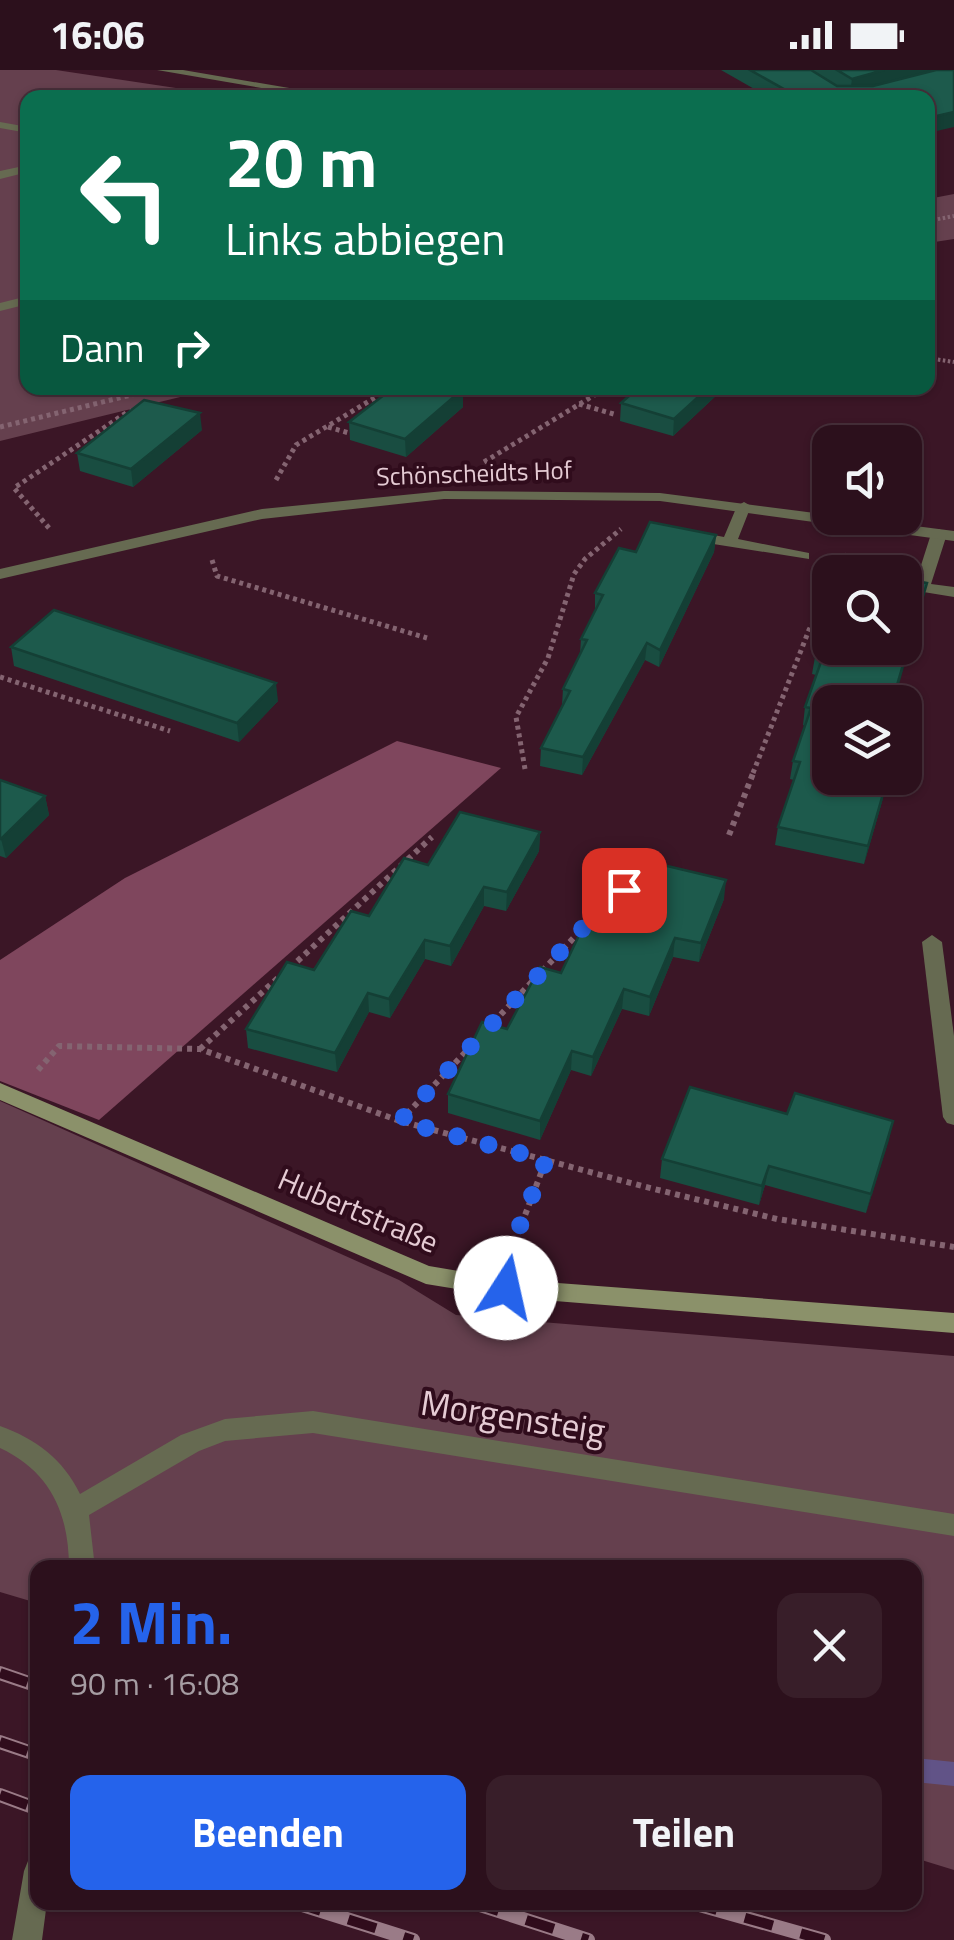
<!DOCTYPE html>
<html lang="de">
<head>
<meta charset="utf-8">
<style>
	:root { --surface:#2c101c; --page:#381e29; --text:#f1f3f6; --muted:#a69da3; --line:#48303b; --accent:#2563eb }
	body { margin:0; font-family:"Titillium Web",sans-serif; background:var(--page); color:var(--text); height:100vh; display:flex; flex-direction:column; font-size:38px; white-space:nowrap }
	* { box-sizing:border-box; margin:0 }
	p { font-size:32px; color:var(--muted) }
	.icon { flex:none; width:55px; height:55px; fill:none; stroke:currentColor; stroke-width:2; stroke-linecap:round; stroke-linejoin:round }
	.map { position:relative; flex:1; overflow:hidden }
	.details { position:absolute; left:30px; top:1490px; width:892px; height:350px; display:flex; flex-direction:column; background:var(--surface); border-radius:20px; box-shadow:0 2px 8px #0004,0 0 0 2px var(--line) }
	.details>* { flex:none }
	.banner { position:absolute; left:20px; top:20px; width:915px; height:305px; border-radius:20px; box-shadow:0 2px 8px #0004,0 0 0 2px var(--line); background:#0b6e4f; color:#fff; overflow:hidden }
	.controls { position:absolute; left:812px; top:355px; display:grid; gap:20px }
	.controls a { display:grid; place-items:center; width:110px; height:110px; border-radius:20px; background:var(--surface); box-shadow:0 2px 8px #0004,0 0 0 2px var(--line); font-size:50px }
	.pin { position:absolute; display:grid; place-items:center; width:85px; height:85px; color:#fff; margin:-42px; border-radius:20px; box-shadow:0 5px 15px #0006 }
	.me { position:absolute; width:110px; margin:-55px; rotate:10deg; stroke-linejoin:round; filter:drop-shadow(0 0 8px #0008) }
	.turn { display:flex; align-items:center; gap:35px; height:210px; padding:0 40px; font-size:45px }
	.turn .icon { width:130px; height:130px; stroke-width:2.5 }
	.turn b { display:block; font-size:70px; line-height:85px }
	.then { display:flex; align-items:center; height:95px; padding:0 40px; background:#0003; gap:20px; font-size:38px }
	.round { display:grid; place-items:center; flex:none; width:105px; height:105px; border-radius:20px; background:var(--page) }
	.summary { display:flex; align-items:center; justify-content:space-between; height:170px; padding:0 40px }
	h1 { font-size:60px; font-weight:700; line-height:75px; color:var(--accent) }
	.primary-button { display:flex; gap:20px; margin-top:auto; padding:20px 40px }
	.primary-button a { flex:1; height:115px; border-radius:20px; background:var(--accent); color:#fff; font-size:40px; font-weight:700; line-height:115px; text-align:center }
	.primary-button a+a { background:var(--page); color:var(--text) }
	.status { display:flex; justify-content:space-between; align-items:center; height:70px; padding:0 50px; background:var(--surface); direction:ltr }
	.status svg { height:28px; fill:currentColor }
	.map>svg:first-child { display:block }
	.green { fill:#65404e }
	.forest { fill:#7f465d }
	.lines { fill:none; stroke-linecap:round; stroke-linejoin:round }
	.stream { fill:#615387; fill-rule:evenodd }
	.path-far2 { stroke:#846471; stroke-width:4; stroke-dasharray:2.5 2.5; stroke-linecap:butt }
	.path-far1 { stroke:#846471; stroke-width:5; stroke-dasharray:4 4; stroke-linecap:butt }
	.path { stroke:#846471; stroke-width:6; stroke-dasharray:5 5; stroke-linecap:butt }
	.lane { fill:#666a51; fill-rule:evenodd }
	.street { fill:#666a51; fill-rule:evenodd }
	.secondary { fill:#8b916a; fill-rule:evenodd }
	.rail-casing { stroke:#9a7b87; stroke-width:14 }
	.rail { stroke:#300c1c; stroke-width:10; stroke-dasharray:29; stroke-linecap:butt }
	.wall { fill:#194d41 }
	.shaded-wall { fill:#143f35 }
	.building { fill:#1d5a4c; stroke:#143f35; stroke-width:2.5 }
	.route { stroke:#2563eb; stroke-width:18; stroke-dasharray:0 32.4 }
	.labels { text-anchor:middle; stroke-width:8; stroke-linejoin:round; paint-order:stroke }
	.far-street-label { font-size:25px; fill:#e5cbd4; stroke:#300c1c }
	.street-label { font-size:30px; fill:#e5cbd4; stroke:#300c1c }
	.near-street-label { font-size:35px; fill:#e5cbd4; stroke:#300c1c }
</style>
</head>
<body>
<div class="status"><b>16:06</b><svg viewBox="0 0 49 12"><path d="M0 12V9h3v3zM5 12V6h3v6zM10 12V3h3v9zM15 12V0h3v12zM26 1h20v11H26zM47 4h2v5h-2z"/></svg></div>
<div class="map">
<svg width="954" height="1870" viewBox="0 0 954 1870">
	<rect width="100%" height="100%" fill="#3b1626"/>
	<g class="green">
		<polygon points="0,0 56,0 236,27 28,28 28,318 217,318 0,371"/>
		<polygon points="954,124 954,169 928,173 928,129"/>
		<polygon points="0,1031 399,1210 456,1245 954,1286 954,1800 915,1788 915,1498 38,1498 37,1533 0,1522"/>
	</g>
	<polygon class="forest" points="397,671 501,698 99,1050 0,1011 0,890 125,808"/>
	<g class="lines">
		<polygon class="stream" points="915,1688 954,1692 954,1716 915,1712"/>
		<g class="path-far2">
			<polyline points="928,151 954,146"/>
			<polyline points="928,288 954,292"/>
		</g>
		<g class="path-far1">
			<polyline points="579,334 617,345"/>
			<polyline points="0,357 160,318"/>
			<polyline points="328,357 349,363"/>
			<polyline points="484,392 606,318"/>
			<polyline points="276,410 296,375 391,318"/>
			<polyline points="49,458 14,418 129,341 138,343"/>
			<polyline points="212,490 217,506 427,568"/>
			<polyline points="839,502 848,483"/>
			<polyline points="0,607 170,661"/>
			<polyline points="525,699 516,647 548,588 574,504 585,489 621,459"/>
			<polyline points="753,703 809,560 830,519"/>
		</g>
		<g class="path">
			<polyline points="729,765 754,701"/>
			<polyline points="597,843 624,820"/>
			<polyline points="290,898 432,767"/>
			<polyline points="487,959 585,856"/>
			<polyline points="200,979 280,906"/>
			<polyline points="38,1000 59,976 200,979 400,1051 642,1116 777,1149 954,1177"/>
			<polyline points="400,1051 475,972"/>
			<polyline points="511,1182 546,1090"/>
		</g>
		<g class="lane">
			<polygon points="0,52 28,57 28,63 0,58"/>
			<polygon points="28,95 28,102 0,109 0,101"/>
			<polygon points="28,226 28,234 0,241 0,233"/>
			<polygon points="744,432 751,436 738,469 809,483 809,489 688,470 680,465 688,460 724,467 737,436"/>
			<polygon points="939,459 947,464 931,514 954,517 954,527 905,519 905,509 916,511 931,464"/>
			<polygon points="932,865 942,872 954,966 954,1055 947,1053 943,1047 922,872"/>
		</g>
		<g class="street">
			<polygon points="157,0 183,0 348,28 319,28"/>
			<polygon points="444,421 660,423 954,461 954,471 660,431 444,429 262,449 0,509 0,499 262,439"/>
			<path d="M313 1341 954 1444V1466L313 1363 225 1371 199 1381 89 1445 95 1498H69C69 1444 51 1402 0 1378V1356C36 1369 63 1389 80 1424L181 1365 225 1349Z"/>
			<polygon points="38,1787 38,1832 47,1832 42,1870 12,1870 24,1801 28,1791"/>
		</g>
		<polygon class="secondary" points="0,1013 429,1196 506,1209 954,1243 954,1263 506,1227 426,1214 0,1030"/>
		<g class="rail-casing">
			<g id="rail">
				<polyline points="0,1603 38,1616"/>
				<polyline points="0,1672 38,1685"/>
				<polyline points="0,1725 38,1739"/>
				<polyline points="293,1832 413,1870"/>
				<polyline points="471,1832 588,1870"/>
				<polyline points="689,1832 824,1870"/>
			</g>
		</g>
		<use href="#rail" class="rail"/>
	</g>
	<g class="wall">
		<polygon points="721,0 930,0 928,28 770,28"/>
		<polygon points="638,318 743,318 735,326 720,322 673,366 620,351 621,333"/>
		<polygon points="463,319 463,337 406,387 350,370 349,352"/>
		<polygon points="202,360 133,417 80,401 77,383"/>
		<polygon points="716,465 714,482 659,597 645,590 582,705 540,696 541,678 562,635 563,619 580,584 581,569 595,541 595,523"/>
		<polygon points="923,530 830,708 883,708 883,728 864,794 775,775 778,757 794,710 790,709 793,691 805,656 803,655 805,637 816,605 812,604 815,587"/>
		<polygon points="11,577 278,631 239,672 14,596"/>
		<polygon points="0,710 45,726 49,745 6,788 0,786"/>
		<polygon points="540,762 539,781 506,841 484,836 451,896 425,889 390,948 369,942 337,1002 248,978 246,959 428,795"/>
		<polygon points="724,829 699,892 673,887 649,946 622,939 591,1006 571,1000 540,1070 448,1043 448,1024 618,842"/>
		<polygon points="787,1044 893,1051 866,1143 765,1115 759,1135 660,1108 662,1089"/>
	</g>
	<g class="shaded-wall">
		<polygon points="884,0 930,0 929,3 850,24 852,9"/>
		<polygon points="954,42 954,57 928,63 928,48"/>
		<polygon points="708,318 721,318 720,322 673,366 674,349"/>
		<polygon points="463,319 463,337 406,387 405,369"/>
		<polygon points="200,343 202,360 133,417 131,399"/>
		<polygon points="716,465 714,482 659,597 660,580"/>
		<polygon points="927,513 923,530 894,632 892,632"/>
		<polygon points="647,573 645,590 582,705 583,687"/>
		<polygon points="276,613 278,631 239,672 237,653"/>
		<polygon points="887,710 883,728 864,794 868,776"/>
		<polygon points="45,726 49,745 6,788 1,769"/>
		<polygon points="540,762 539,781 506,841 507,822"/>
		<polygon points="726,810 724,829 699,892 701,873"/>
		<polygon points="484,817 484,836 451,896 450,876"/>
		<polygon points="675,868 673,887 649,946 650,927"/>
		<polygon points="425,870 425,889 390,948 389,929"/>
		<polygon points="624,919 622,939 591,1006 593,987"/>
		<polygon points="368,923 369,942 337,1002 335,983"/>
		<polygon points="572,981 571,1000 540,1070 540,1051"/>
		<polygon points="893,1051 889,1070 866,1143 871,1124"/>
		<polygon points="769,1096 765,1115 759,1135 762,1116"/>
	</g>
	<g class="building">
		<polygon points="750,0 811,0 837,16 873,16 936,0 954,0 954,42 928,48 928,28 800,28"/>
		<polygon points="837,0 884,0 852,9"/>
		<polygon points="393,318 458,318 463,319 405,369 349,352"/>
		<polygon points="638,318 708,318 674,349 621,333"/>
		<polygon points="144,330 200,343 131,399 77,383"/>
		<polygon points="650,452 716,465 660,580 647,573 583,687 541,678 570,621 563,619 587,570 581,569 603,525 595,523 619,478 636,482"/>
		<polygon points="847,499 869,502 846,502"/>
		<polygon points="905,509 927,513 892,632 830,632 830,708 881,708 881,709 887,710 868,776 778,757 800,692 793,691 811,638 805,637 822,589 815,587 830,545 830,578 905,578"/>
		<polygon points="54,540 276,613 237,653 11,577"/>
		<polygon points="0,710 45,726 1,769 0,769"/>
		<polygon points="460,742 540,762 507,822 484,817 450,876 425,870 389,929 368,923 335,983 246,959 287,892 314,900 351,841 369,846 404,788 428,795"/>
		<polygon points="642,790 726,810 701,873 675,868 650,927 624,919 593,987 572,981 540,1051 448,1024 482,952 507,959 540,897 561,903 593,836 618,842"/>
		<polygon points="690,1017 787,1044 795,1023 893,1051 871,1124 769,1096 762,1116 662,1089"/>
	</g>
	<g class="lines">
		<polyline class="route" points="506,1218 512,1176 546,1090 400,1051 601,839 624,820"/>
	</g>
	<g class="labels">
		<g class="far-street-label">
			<text transform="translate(474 403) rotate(-2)" y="9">Schönscheidts Hof</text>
		</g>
		<g class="street-label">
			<text transform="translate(358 1141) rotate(23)" y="10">Hubertstraße</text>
		</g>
		<g class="near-street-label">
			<text transform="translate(513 1347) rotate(9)" y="12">Morgensteig</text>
		</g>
	</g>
</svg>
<div class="controls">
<a><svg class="icon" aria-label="sound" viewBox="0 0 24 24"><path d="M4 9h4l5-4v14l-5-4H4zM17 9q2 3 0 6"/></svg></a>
<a><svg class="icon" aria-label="search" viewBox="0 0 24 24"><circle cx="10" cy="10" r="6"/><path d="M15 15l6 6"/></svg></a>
<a><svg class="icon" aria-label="layers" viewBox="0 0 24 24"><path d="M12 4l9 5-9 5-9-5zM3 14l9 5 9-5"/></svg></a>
</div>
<div class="pin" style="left:624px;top:820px;background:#d93025"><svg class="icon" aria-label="arrive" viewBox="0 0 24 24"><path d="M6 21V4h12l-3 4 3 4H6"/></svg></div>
<svg class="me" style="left:506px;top:1218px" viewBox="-20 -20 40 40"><circle r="19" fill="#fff"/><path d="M0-13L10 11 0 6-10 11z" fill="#2563eb"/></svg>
<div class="banner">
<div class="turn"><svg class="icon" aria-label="left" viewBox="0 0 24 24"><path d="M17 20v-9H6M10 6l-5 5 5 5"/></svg><div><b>20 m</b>Links abbiegen</div></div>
<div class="then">Dann<svg class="icon" aria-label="right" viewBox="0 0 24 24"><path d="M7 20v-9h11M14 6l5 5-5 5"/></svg></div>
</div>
<section class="details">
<div class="summary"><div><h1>2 Min.</h1><p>90 m · 16:08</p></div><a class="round"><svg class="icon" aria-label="close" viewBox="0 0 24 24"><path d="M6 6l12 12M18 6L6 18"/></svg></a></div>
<div class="primary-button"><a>Beenden</a><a>Teilen</a></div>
</section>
</div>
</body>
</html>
